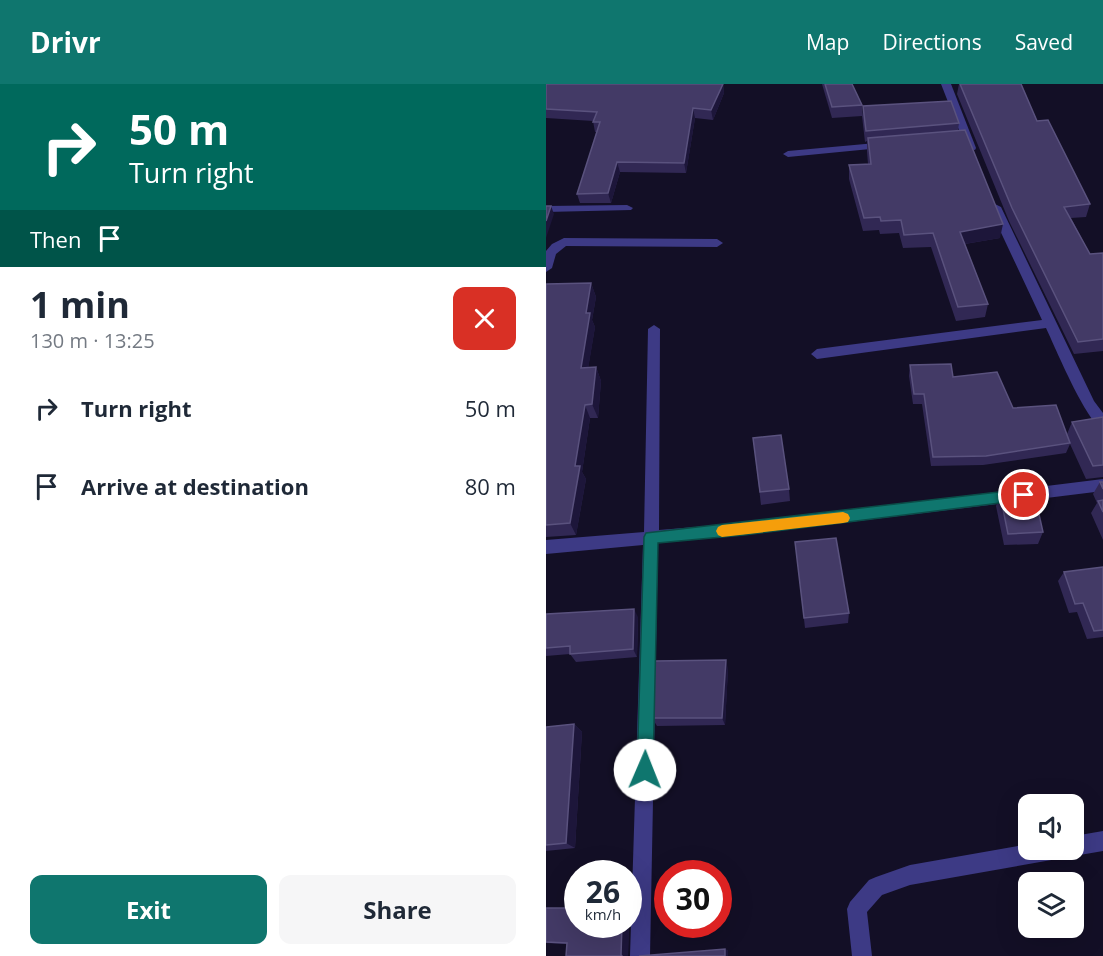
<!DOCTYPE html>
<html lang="en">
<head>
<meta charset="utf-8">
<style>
	:root { --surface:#fff; --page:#f6f6f7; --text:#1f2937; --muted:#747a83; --accent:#0f766e }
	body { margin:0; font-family:"Open Sans",sans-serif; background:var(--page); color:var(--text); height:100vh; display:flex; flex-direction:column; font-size:22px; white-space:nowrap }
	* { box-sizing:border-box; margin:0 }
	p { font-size:20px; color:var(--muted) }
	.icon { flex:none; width:33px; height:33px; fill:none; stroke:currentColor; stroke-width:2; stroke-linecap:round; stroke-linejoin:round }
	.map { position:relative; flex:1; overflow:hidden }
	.drawer { display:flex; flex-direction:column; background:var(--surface); width:546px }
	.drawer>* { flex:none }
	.guide { background:#00695c; color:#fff; overflow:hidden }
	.tools { position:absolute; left:472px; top:710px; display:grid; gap:12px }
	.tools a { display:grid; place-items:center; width:66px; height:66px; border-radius:12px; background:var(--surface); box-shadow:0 6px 24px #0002; font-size:30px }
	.speed { position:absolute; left:18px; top:776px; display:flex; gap:12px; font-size:30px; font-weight:700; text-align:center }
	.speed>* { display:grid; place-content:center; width:78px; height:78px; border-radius:50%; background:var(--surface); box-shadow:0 6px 24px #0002; line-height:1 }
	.speed small { font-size:15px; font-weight:400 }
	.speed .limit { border:9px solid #d22; background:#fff; color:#111 }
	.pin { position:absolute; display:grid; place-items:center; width:51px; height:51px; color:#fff; margin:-26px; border:3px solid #fff; border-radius:50%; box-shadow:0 2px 6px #0007 }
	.me { position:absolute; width:66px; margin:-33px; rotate:1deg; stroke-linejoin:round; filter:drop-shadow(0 0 4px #0008) }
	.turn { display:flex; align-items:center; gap:21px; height:126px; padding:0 30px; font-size:27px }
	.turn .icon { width:78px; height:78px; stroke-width:2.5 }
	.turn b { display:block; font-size:42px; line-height:51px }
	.then { display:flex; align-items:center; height:57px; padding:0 30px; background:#0003; gap:12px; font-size:22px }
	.round { display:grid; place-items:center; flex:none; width:63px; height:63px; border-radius:12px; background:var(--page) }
	.head { display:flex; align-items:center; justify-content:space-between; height:102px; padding:0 30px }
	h1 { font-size:36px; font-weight:700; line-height:45px }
	.button { display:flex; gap:12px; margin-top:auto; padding:12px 30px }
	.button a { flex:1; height:69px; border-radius:12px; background:var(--accent); color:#fff; font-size:24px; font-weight:700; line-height:69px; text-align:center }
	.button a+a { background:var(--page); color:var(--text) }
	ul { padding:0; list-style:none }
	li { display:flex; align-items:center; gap:18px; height:78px; padding:0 30px }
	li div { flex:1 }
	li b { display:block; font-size:22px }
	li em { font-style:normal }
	header { display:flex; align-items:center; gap:36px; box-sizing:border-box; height:84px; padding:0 30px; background:var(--accent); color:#fff }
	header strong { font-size:28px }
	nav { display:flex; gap:33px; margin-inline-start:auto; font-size:21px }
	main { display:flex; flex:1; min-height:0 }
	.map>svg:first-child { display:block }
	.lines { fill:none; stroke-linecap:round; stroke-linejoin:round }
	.minor { fill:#3d3a85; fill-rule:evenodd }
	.wall { fill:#312854 }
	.shaded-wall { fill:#1d163a }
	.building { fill:#433a66; stroke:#5a527e; stroke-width:1.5 }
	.route { fill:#0f766e; stroke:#0a4d48; stroke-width:1.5 }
	.slow { fill:#f59e0b }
</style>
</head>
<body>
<header>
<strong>Drivr</strong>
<nav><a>Map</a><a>Directions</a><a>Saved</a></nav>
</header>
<main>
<section class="drawer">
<div class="guide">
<div class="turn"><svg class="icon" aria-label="right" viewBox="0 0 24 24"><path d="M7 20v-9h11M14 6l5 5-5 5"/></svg><div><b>50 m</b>Turn right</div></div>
<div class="then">Then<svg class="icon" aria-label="arrive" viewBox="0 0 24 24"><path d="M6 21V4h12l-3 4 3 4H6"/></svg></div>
</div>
<div class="head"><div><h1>1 min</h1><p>130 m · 13:25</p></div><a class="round" style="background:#d93025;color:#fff"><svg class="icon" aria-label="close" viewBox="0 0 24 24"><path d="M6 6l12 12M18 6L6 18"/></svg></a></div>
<ul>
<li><svg class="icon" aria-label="right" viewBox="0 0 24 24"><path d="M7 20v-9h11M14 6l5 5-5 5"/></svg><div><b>Turn right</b></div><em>50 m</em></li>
<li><svg class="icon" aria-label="arrive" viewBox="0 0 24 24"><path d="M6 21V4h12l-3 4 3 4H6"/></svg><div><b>Arrive at destination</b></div><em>80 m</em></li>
</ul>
<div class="button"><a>Exit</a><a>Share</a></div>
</section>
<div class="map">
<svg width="557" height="872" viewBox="0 0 557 872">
	<rect width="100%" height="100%" fill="#130f26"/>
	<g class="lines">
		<g class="minor">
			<polygon points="395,0 405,0 430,64 429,66 420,64"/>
			<polygon points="341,58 346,61 345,63 242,73 237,70 242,67"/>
			<path d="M449 120 455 123 548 317 557 329V345C541 340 509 263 500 244L271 275 265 270 271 265 496 236 443 123Z"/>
			<polygon points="81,121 87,124 85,126 0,128 0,122"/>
			<polygon points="18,154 171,155 177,159 171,163 20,162 10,170 6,184 0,188 0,167 6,160"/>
			<polygon points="108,241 114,245 113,446 198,439 557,395 557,407 198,451 112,459 104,872 84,872 97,461 0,470 0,456 98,448 102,245"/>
			<polygon points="557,747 557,767 528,772 520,766 518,772 511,775 364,801 336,811 321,828 326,872 306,872 301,825 304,818 323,796 330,793 364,781 483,760 483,765 528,765 528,752"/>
		</g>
	</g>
	<g class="wall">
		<polygon points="0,0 177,0 178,9 167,36 149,34 140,89 74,88 65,119 34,119 31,110 51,48 49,48 47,37 0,34"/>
		<polygon points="276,0 306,0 316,21 316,32 286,34"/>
		<polygon points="413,0 475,0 491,37 544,120 540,133 525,134 544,170 557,169 557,267 528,270 463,137 411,10"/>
		<polygon points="317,22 413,39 412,46 454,154 419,160 442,220 439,233 410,237 385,163 357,164 353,149 334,150 333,146 317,147 303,95 303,81 322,80 321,68 321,57 319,58 316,32"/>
		<polygon points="45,199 50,213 46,236 49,243 42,284 50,283 55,297 52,334 44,334 36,388 40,395 30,451 0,453 0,200"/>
		<polygon points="364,281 407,293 467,324 521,350 526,338 557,333 557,393 540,395 524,360 520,369 437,381 385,382 376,320 367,320 363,292"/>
		<polygon points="207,354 243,405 244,417 215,421"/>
		<polygon points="554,398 557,398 557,456 545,429 551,419 547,410"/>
		<polygon points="454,410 497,448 492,460 458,461 450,422"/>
		<polygon points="249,458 303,529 302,539 259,544"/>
		<polygon points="557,483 557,553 541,555 531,528 523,529 512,497 518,488"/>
		<polygon points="0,530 92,533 91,573 30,578 24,570 0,572"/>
		<polygon points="182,585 179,641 111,642 106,634"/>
		<polygon points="28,640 36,648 29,764 0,767 0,643"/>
		<polygon points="0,824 83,827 82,872 20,872 21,860 0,859"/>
	</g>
	<g class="shaded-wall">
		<polygon points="177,0 178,9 167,36 165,26"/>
		<polygon points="147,24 149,34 140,89 138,79"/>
		<polygon points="71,78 74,88 65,119 62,109"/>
		<polygon points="5,122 8,130 0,154 0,137"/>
		<polygon points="457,140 454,154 412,161 414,148"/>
		<polygon points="45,199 50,213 46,236 49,243 40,298 35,284 40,229"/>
		<polygon points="50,283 55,297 52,334 46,320"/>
		<polygon points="39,321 44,334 36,388 40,395 30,451 24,439 29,382"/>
		<polygon points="88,525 92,533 91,573 87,565"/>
		<polygon points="180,576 182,585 179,641 176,634"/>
		<polygon points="28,640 36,648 29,764 20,759"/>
		<polygon points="82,827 83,827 82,872 76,872 75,871 76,840 82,840"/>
		<polygon points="179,865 182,866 182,872 179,872"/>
	</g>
	<g class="building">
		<polygon points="0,0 177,0 165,26 147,24 138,79 71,78 62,109 31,110 54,38 47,38 51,28 0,25"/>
		<polygon points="279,0 306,0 316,21 286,23"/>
		<polygon points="414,0 475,0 491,37 502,36 544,120 518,123 544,170 557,169 557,255 532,258 466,124"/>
		<polygon points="405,17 413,39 320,47 317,22"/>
		<polygon points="419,46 457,140 414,148 442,220 412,223 387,149 358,151 355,136 335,137 334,133 318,134 303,81 325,80 322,54"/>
		<polygon points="0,122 5,122 0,137"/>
		<polygon points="45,199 40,229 44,229 35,284 50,283 46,320 39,321 29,382 34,382 24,439 0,441 0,200"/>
		<polygon points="405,280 407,293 451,288 467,324 510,321 524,359 440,372 387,373 378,310 368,310 364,281"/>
		<polygon points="557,333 557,381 547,382 526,338"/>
		<polygon points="235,351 243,405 214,408 207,354"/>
		<polygon points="554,398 557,398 557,405"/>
		<polygon points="488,408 497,448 462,450 454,410"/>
		<polygon points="557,416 557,428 552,417"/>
		<polygon points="290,454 303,529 258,534 249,458"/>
		<polygon points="557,483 557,546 548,547 537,519 529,520 518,488"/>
		<polygon points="88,525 87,565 24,570 24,562 0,564 0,530"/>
		<polygon points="180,576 176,634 106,634 109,577"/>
		<polygon points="28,640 20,759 0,761 0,643"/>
		<polygon points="0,824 32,824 32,840 76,840 75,871 76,872 20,872 21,859 0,858"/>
		<polygon points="179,865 179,872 93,872"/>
	</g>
	<polygon class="route" points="478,405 485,411 478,416 198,451 112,459 107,686 105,692 99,694 93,692 91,686 98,453 100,449"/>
	<polygon class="slow" points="297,428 302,430 304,434 302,438 297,439 176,453 172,451 170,447 172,443 176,441"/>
</svg>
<div class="tools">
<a><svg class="icon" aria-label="sound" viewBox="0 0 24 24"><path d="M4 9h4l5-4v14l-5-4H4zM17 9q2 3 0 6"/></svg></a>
<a><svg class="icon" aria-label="layers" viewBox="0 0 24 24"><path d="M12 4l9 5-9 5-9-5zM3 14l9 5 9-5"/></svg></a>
</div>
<div class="speed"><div>26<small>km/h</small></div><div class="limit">30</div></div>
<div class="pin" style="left:478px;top:411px;background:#d93025"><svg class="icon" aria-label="arrive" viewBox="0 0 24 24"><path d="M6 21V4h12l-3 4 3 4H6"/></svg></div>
<svg class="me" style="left:99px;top:686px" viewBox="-20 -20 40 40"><circle r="19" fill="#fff"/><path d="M0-13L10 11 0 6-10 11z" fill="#0f766e"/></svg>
</div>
</main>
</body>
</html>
